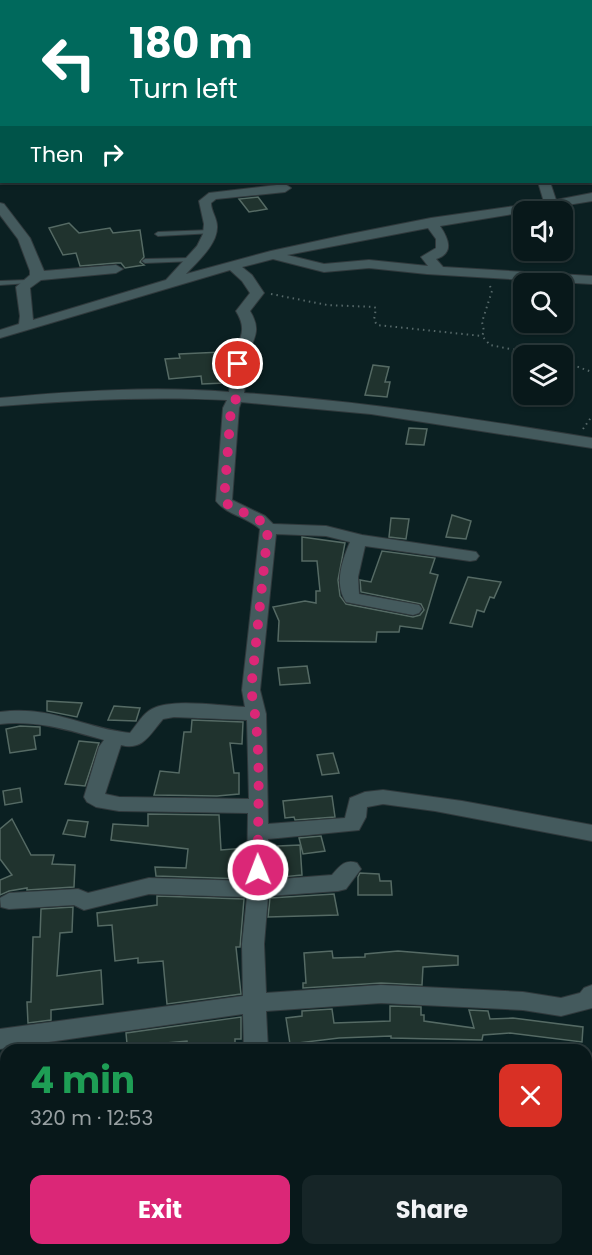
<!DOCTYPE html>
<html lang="en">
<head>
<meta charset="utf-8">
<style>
	:root { --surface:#08181a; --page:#162527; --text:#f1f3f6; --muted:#98a0a2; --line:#293739; --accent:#db2777 }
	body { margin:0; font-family:Poppins,sans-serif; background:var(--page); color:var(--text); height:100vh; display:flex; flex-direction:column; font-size:22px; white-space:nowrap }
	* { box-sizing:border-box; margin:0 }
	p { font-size:20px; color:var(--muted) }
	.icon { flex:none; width:33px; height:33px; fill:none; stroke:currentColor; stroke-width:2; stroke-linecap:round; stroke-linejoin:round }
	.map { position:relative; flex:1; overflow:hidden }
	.side { position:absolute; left:0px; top:1044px; width:592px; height:212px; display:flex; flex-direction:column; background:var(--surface); border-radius:18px 18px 0 0; box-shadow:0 2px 4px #0004,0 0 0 2px var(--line) }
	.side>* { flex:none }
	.guide { position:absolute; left:0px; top:0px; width:592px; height:183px; box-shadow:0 2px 4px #0004,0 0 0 2px var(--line); background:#00695c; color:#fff; overflow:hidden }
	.tools { position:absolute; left:513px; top:201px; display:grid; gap:12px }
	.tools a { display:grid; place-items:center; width:60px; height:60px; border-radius:12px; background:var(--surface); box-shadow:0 2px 4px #0004,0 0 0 2px var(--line); font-size:30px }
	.pin { position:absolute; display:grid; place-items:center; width:51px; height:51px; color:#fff; margin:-26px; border:3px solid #fff; border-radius:50%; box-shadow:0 2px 6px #0007 }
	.me { position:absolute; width:66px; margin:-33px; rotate:359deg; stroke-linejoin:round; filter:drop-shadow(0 0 4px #0008) }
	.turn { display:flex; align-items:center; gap:21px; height:126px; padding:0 30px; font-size:27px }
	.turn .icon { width:78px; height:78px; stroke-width:2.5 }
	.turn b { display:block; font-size:42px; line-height:51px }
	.then { display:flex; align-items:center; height:57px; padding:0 30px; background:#0003; gap:12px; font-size:22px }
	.round { display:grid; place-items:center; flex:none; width:63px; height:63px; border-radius:12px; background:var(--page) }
	.head { display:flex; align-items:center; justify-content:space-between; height:102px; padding:0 30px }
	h1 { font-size:36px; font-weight:700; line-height:45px; color:#1e9e55 }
	.action { display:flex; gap:12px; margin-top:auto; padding:12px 30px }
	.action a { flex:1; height:69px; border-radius:12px; background:var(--accent); color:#fff; font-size:24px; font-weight:700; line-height:69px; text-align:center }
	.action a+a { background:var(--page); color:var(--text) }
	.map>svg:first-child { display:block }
	.building { fill:#20332e; stroke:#556a64; stroke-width:1.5 }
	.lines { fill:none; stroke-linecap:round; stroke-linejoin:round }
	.lane-casing { stroke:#30393c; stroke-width:2 }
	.street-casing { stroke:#30393c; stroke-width:2 }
	.secondary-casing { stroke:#30393c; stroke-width:2 }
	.path-far2 { stroke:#566869; stroke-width:1.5; stroke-dasharray:1 3; stroke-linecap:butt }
	.path-far1 { stroke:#566869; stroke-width:2; stroke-dasharray:1.5 4; stroke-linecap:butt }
	.path { stroke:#566869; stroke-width:4; stroke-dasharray:2 6; stroke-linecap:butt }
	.lane { fill:#445a5d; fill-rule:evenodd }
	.street { fill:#445a5d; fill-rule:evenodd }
	.secondary { fill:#3f6f81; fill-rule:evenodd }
	.route { stroke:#db2777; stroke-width:10; stroke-dasharray:0 18 }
</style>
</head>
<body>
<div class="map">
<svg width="592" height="1255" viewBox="0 0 592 1255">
	<rect width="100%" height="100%" fill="#0b2022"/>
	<g class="building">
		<polygon points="258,197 267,209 249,212 239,199"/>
		<polygon points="69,223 79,233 110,228 113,233 140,230 144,257 140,262 144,265 125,268 121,263 116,263 80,266 76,253 63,255 49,228"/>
		<polygon points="222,352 224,383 202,384 201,376 169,379 165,359 180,358 179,354"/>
		<polygon points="373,365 389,367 385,382 390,382 387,397 365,395"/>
		<polygon points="409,428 427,429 424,445 406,444"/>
		<polygon points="452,515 471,521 466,539 446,537"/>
		<polygon points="391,518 409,519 406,539 389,537"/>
		<polygon points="302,537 345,543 338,580 340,596 346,604 413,617 420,615 424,610 421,604 361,592 360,580 371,582 382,551 435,558 430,573 438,575 422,629 400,626 399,632 377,632 376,642 278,641 279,621 273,607 305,601 316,603 316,591 320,591 317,561 302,561"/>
		<polygon points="468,577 501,582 494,598 490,597 484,612 477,610 472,627 450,623"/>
		<polygon points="307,666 310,683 280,685 278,668"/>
		<polygon points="47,701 82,703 77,717 47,711"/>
		<polygon points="114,706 140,708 136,721 108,720"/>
		<polygon points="192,720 243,722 242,744 230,743 234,773 239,773 239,794 217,796 154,795 160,771 179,773 184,732 191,732"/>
		<polygon points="20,726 40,727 40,735 34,736 36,749 10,753 6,729"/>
		<polygon points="79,741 99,743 85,786 65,784"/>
		<polygon points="333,753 339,773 322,775 317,755"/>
		<polygon points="20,788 22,802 5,805 3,791"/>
		<polygon points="332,796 335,817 295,820 294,817 285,818 283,801"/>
		<polygon points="148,814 219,815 221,850 245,848 245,879 156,876 155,867 186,868 188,849 111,840 113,824 148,826"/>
		<polygon points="12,819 31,855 54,855 52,864 75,865 74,887 27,890 27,888 9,891 0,895 0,880 12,875 0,859 0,829"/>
		<polygon points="68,820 88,822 85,837 63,834"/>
		<polygon points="321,836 325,851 303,854 299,838"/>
		<polygon points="300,845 302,875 271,878 271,858 278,857 278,846"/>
		<polygon points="360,873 379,874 380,881 391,881 392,895 358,895 358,877"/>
		<polygon points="334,894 338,915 268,917 270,898"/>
		<polygon points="157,896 244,899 240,947 236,947 241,994 167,1004 163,961 138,963 138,958 115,961 112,925 98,926 97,913 157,905"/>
		<polygon points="73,907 72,932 60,933 57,976 101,970 103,1004 51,1010 51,1020 28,1023 27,1002 31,1002 33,937 40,937 41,909"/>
		<polygon points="332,951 333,958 365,957 365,954 398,951 458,956 458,965 423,967 422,985 381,983 303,988 303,983 306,983 304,953"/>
		<polygon points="390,1006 421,1007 421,1015 424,1015 424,1021 474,1028 469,1010 488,1011 490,1019 513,1018 583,1027 582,1042 510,1033 483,1035 482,1040 391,1038 391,1036 339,1038 290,1044 286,1018 302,1016 302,1011 332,1009 334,1023 390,1021"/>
		<polygon points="241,1017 241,1039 235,1039 235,1050 188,1050 187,1041 133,1046 133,1043 127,1044 126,1033"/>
	</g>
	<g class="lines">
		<g class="lane-casing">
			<g id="lane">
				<rect x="0" y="170" width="2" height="4"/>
				<polygon points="211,230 213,231 213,233 158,236 155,234 158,232"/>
				<polygon points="191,258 194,260 193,261 145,263 142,261 145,259"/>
				<polygon points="27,280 30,282 29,283 0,285 0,281"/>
			</g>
		</g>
		<g class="street-casing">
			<g id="street">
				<polygon points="264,0 275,0 263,2"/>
				<polygon points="459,0 470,0 471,2 460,2"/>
				<rect x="591" y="38" width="1" height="6"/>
				<rect x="591" y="58" width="1" height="6"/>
				<rect x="591" y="138" width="1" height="6"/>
				<path d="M538 182H550L556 200 592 193V201L440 226C448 238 455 253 436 259L443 267 592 276V284L427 274 369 268 324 272 273 259 242 267 252 275 264 293 250 311C264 334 250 340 246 363 245 373 246 383 244 393 361 401 476 419 592 438V448L371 414 241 402 239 408 232 500 265 516 273 524 326 526 362 535 470 551 476 552 479 556 476 560 470 561 365 546 358 577 359 594 419 605 422 609 419 613 413 615 346 602C334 584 342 561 350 542L326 536 276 534 260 690 266 714 268 824 345 818 350 798 365 792 383 790 462 801 592 825V841L435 811 383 804 367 807 366 817 359 830 268 839 269 880 332 875C340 866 345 859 357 863L361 869 346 889 338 891 268 896 264 944 266 993 381 985 523 992 561 998 580 993 584 988 592 985V1008L561 1016 523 1010 381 1003 266 1011 268 1050H244L243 1014 0 1049V1029L243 996 242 944 247 897 149 894 84 910 74 905 9 909 1 907 0 898 9 893 78 889 88 893 149 878 247 881 248 813 119 811 96 807 87 802 84 797 99 747 104 740C69 730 36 720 0 724V712C52 705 83 728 130 733 136 726 143 713 152 709 172 698 221 706 245 707L242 690 260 529C247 517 227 515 216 501L223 408 227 400C151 396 76 400 0 406V398C76 391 153 386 229 392 231 382 230 372 232 362 236 340 250 334 236 311L250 293 242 281 230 270 0 338V330L19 324 20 316 16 287 30 275V271L18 239 0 215V203L4 204 30 238 44 271 116 265 123 269 116 273 41 280 30 288 33 320 166 280 197 246 203 234 204 224 199 201 209 193 285 184 291 188 285 192 216 199 211 203C211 211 217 218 217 226 218 244 197 262 186 274L271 251 345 235 431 218 544 202ZM428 228 436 239V248L421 257 428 266 369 260 324 264 287 255ZM174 717 247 720 249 799 119 797 105 794 121 745C143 751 150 734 163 719Z"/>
				<polygon points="586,1171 592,1173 592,1196 586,1194"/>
				<polygon points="592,1228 592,1255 570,1255 572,1250 586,1250 586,1230"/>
				<polygon points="435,1250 478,1250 480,1255 433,1255"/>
			</g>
		</g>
		<g class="secondary-casing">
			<g id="secondary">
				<polygon points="288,0 302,0 287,2"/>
				<rect x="0" y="86" width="2" height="6"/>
			</g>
		</g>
		<polyline class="path-far2" points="540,2 561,0"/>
		<g class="path-far1">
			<polyline points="490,286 492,291 482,322 484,331 482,336 490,345 546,356"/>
			<polyline points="271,294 327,305 374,307 376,308 374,320 377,325 482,336"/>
			<polyline points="562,361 592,372"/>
			<polyline points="583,429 592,416"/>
		</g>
		<g class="path">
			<polyline points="0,1213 6,1226"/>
			<polyline points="16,1250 18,1255"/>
		</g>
		<use href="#lane" class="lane"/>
		<use href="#street" class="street"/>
		<use href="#secondary" class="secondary"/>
	</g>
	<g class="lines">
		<path class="route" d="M238 364V395L231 408 224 501C237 514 258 513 268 529L251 690C263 749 257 810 258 870"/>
	</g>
</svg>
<div class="tools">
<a><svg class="icon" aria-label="sound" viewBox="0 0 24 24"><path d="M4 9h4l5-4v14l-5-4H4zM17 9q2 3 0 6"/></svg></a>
<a><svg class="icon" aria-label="search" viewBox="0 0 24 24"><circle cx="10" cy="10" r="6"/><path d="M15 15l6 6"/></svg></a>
<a><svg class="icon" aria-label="layers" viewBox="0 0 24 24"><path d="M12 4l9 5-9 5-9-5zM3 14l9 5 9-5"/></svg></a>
</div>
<div class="pin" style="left:238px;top:364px;background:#d93025"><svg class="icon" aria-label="arrive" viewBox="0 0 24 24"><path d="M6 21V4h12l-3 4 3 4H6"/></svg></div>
<svg class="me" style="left:258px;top:870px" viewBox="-20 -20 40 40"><circle r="17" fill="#db2777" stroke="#fff" stroke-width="3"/><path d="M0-11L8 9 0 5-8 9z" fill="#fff"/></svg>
<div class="guide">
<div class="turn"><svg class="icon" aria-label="left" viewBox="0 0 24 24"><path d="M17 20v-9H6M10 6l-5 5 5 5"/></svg><div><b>180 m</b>Turn left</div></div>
<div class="then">Then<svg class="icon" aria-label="right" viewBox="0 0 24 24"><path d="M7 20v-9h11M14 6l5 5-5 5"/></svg></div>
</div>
<section class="side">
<div class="head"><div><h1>4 min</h1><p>320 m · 12:53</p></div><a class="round" style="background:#d93025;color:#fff"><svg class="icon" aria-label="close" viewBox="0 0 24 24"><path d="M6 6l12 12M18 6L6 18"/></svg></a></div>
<div class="action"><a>Exit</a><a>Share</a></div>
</section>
</div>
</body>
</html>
